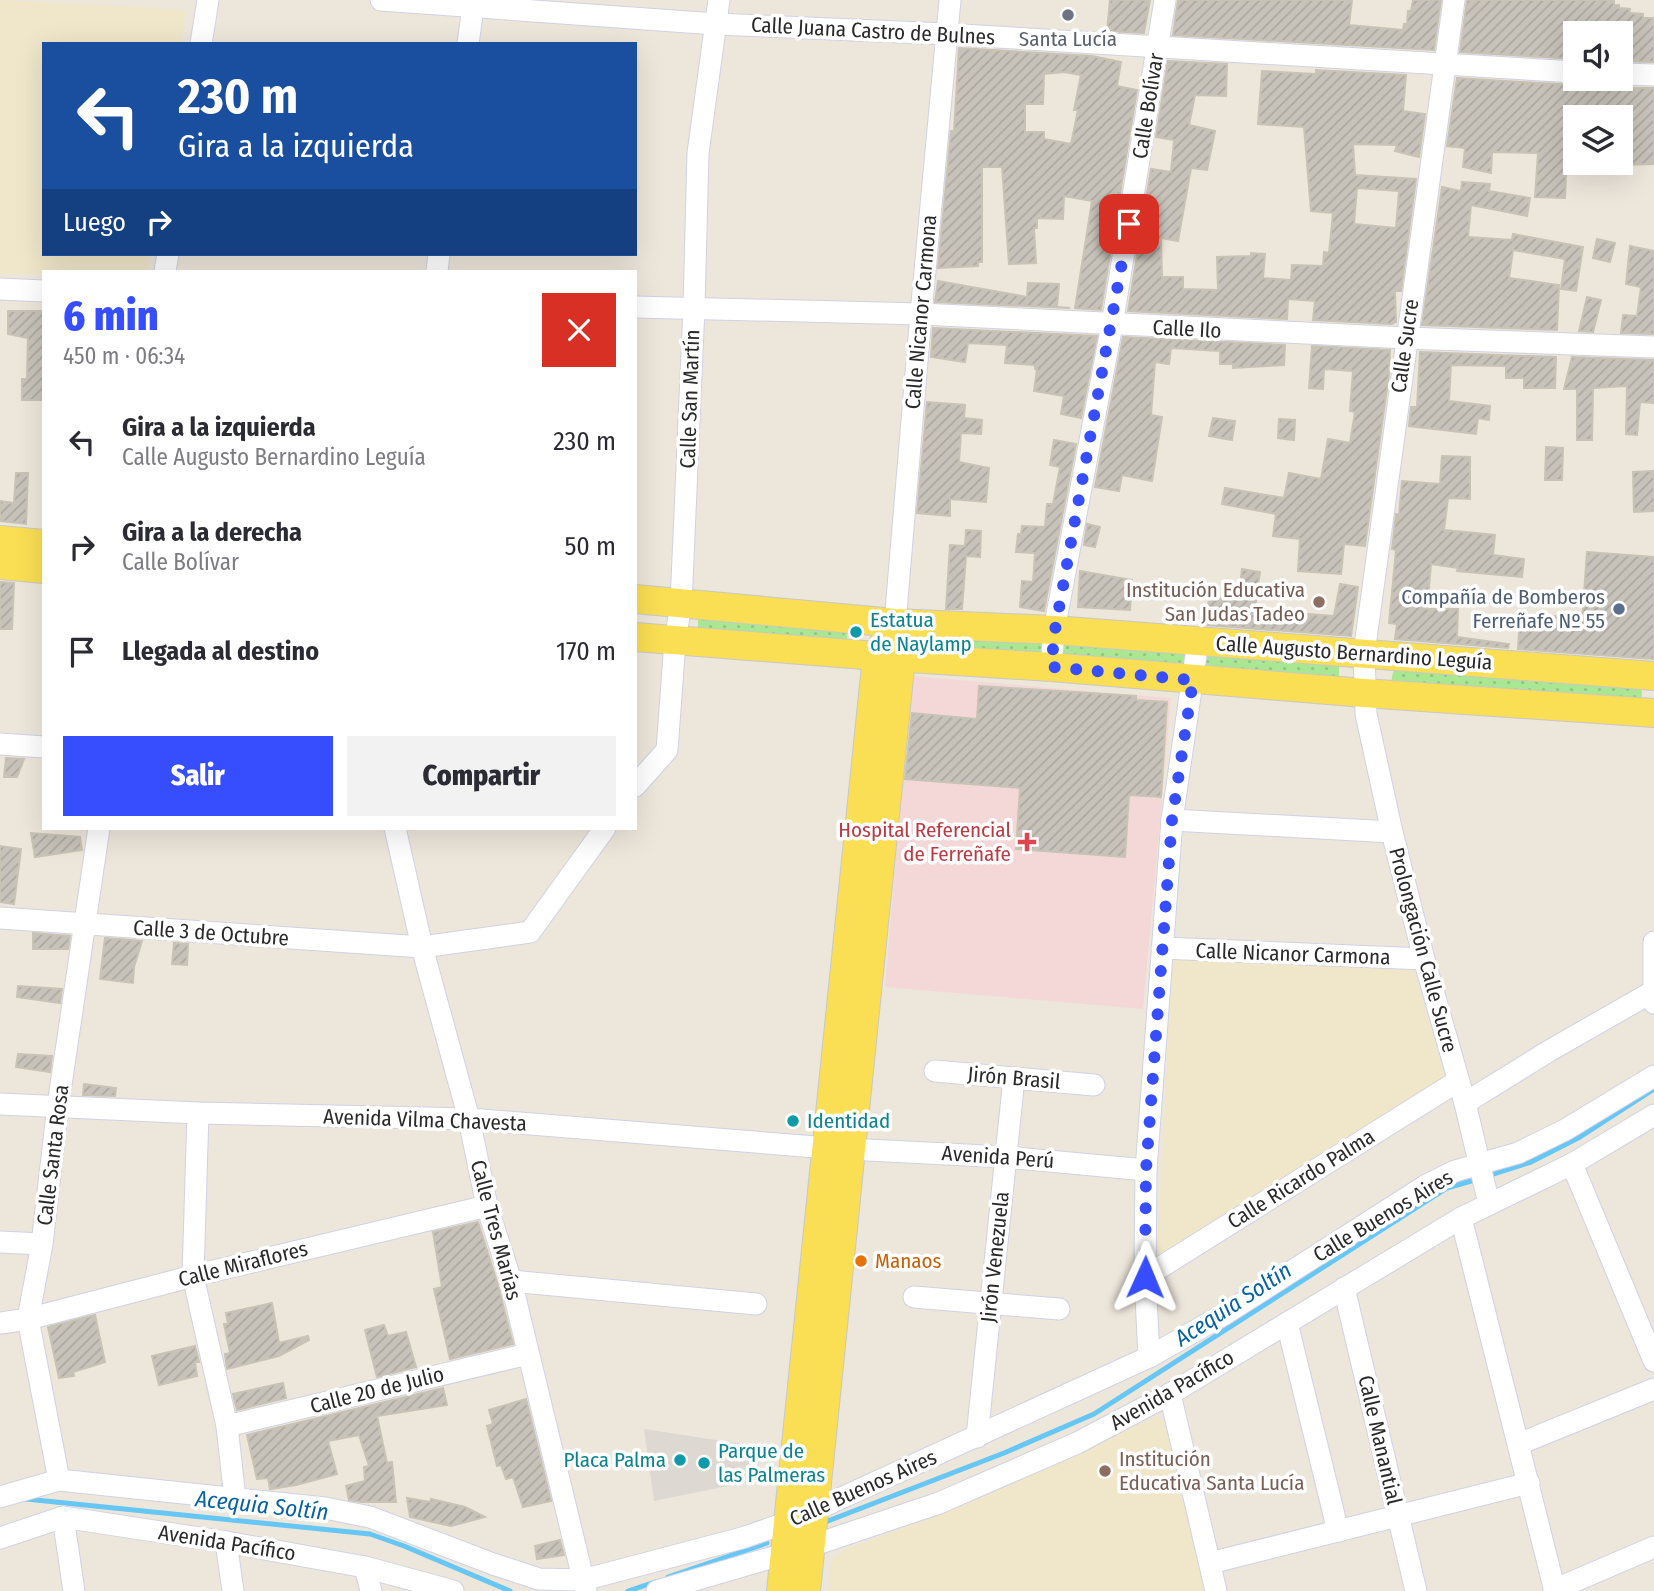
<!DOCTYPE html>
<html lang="es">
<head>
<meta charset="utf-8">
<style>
	:root { --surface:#fff; --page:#f2f2f3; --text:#2b2b33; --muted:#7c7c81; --accent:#364eff }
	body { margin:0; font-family:"Fira Sans Condensed",sans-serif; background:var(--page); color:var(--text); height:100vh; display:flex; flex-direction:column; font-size:26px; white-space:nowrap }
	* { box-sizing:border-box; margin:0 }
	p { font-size:23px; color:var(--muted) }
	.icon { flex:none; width:38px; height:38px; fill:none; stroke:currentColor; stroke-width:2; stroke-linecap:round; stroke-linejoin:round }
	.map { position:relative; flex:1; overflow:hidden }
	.side { position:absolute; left:42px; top:270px; width:595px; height:560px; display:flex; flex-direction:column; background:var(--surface); border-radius:0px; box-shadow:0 7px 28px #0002 }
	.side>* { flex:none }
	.hud { position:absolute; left:42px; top:42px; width:595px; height:214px; border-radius:0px; box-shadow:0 7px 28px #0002; background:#1a4fa0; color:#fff; overflow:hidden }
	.buttons { position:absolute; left:1563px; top:21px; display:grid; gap:14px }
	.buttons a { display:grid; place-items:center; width:70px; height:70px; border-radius:0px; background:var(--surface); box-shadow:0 7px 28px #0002; font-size:35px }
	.pin { position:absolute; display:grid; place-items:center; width:60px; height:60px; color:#fff; margin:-30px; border-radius:14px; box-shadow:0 4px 10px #0006 }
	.me { position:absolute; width:77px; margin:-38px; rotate:1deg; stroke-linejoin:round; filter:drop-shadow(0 0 5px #0008) }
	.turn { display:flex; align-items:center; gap:24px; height:147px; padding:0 21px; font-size:32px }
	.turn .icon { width:91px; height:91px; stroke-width:2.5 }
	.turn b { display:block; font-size:49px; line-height:60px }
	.then { display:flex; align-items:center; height:66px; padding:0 21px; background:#0003; gap:14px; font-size:26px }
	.round { display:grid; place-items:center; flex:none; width:74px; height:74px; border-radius:0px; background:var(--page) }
	.head { display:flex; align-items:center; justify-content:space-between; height:119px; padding:0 21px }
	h1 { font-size:42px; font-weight:800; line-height:52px; color:var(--accent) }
	.primary-button { display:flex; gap:14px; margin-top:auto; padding:14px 21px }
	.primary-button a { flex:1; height:80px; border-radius:0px; background:var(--accent); color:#fff; font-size:28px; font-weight:800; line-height:80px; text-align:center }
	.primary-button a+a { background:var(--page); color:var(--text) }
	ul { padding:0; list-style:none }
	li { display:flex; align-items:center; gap:21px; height:105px; padding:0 21px }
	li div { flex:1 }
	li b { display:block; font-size:26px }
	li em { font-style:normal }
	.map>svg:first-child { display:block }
	.education { fill:#f0e6c9 }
	.medical { fill:#f4d8d7 }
	.garden { fill:url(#garden-dots) }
	.plaza { fill:#ddd9d2 }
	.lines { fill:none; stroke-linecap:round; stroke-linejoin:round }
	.stream { stroke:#66c6f6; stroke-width:5 }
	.building { fill:url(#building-hatch); stroke:#c8c3b4; stroke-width:2; fill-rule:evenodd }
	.minor-casing { stroke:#d0d2e4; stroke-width:23 }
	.major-casing { stroke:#c8c8c8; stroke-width:30 }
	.minor { stroke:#fff; stroke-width:21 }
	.major { stroke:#fade53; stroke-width:28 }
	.route { stroke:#364eff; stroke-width:12; stroke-dasharray:0 21.6 }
	.worship-dot { fill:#6b7280; stroke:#fff; stroke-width:2.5 }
	.education-dot { fill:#8d6e63; stroke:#fff; stroke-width:2.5 }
	.service-dot { fill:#5c6f8a; stroke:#fff; stroke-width:2.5 }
	.culture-dot { fill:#0f9aa8; stroke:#fff; stroke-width:2.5 }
	.health-dot { fill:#e0444e; stroke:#fff; stroke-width:2.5 }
	.food-dot { fill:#e8710a; stroke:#fff; stroke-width:2.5 }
	.labels { text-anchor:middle; stroke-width:7; stroke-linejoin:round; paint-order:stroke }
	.street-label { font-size:21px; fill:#2a2a2a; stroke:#fff }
	.worship-label { font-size:21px; fill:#5b616d; stroke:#fff }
	.education-label { font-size:21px; fill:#785e54; stroke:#fff; text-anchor:end }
	.service-label { font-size:21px; fill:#4e5e75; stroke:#fff; text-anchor:end }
	.culture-label { font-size:21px; fill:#0d838f; stroke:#fff; text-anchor:start }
	.health-label { font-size:21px; fill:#be3a42; stroke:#fff; text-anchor:end }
	.food-label { font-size:21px; fill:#c56008; stroke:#fff; text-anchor:start }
	.water-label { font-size:23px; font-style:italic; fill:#0562a3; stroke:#fff }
</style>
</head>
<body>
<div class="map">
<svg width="1654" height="1591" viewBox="0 0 1654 1591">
	<defs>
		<pattern id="garden-dots" width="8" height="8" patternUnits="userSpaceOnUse" patternTransform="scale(1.75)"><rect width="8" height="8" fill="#aae793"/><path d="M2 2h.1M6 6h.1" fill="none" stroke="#92c67f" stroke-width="1.8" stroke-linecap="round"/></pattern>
		<pattern id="building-hatch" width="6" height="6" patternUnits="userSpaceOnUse" patternTransform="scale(1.75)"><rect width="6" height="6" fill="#c8c3ba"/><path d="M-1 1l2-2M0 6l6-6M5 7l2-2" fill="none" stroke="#aca8a0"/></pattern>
	</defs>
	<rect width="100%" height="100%" fill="#ede6db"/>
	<g class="education">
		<polygon points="0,0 186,10 181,44 44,44 44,254 150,254 147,271 44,271 44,274 0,274"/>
		<polygon points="1172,958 1413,969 1445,1077 1157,1255"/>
		<polygon points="1157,1416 1166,1424 1207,1591 828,1591 831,1561 842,1551 926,1519"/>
	</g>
	<polygon class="medical" points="911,676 1171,698 1143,1009 885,987"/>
	<g class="garden">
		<polygon points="698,616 848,625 847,640 698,629"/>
		<polygon points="921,632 1339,664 1339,682 920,648"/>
		<polygon points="1394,668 1624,684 1642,691 1641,707 1391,682"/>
	</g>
	<polygon class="plaza" points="644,1429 761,1447 757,1480 654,1501"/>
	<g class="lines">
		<g class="stream">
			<polyline points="1487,1176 1531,1162 1580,1137 1654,1089"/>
			<polyline points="26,1499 370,1534 404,1546 510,1591"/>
			<polyline points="820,1524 1004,1453 1094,1414 1447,1188 1478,1179"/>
			<polyline points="668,1577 767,1543"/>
			<polyline points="628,1591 655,1582"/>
		</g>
	</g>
	<g class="building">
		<polygon points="1110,0 1150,0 1144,33 1107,31"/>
		<polygon points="1178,0 1352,0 1349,25 1403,30 1404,24 1407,24 1408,11 1411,11 1413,0 1441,0 1434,50 1173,35"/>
		<polygon points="1467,0 1614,0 1614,5 1619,5 1619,8 1630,9 1629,13 1643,14 1643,18 1654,18 1654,62 1620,61 1620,33 1575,33 1575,59 1460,52"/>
		<path d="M959 48 1092 56 1121 62 1117 86 1137 90 1101 310 1075 308 1092 201 1064 196 1063 219 1037 218V228H1034L1036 263 1009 264 1002 167H982V262H978V266L938 268 951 131H954ZM1064 72 1081 75 1074 110H1078L1071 144 1044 139V132H1025V104H1043L1044 74Z"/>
		<path d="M1168 61 1227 64 1226 96 1195 95 1189 125 1215 131 1207 170 1191 168 1178 241 1161 238 1162 277H1183V289L1218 290 1217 257 1251 256V253L1265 254 1263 278 1291 280 1292 265 1323 266 1324 252 1329 253 1333 213 1311 211 1304 127 1258 124 1262 71 1316 74V70L1406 75 1403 111 1425 114 1419 157 1395 151 1397 145 1353 144 1355 175 1416 179 1401 291H1395L1396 322 1392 324 1313 320 1315 301 1288 299 1287 319 1128 311 1151 169 1171 172 1174 140 1156 137ZM1357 188 1399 191 1396 228 1354 224Z"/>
		<polygon points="1457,78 1574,85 1592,83 1592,88 1654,88 1654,164 1620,165 1620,117 1575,117 1575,151 1567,151 1565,198 1535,197 1538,153 1492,152 1491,173 1463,167 1465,148 1447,146"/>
		<polygon points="1462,182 1490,184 1489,191 1530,198 1527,216 1471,205 1468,237 1512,240 1513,234 1583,247 1576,291 1561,289 1565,259 1513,250 1509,278 1559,285 1557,330 1422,325 1442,187 1461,191"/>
		<polygon points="1597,239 1615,243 1610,262 1593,258"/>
		<polygon points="1630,246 1654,251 1654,334 1621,333 1623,315 1637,316 1641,287 1626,284"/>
		<polygon points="938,281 1027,297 1028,283 1059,284 1057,307 1070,308 935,302"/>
		<polygon points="1587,297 1601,300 1593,332 1579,331"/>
		<polygon points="8,311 44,311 44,400 22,400 22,379 27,379 28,338 8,334"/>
		<polygon points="933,328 1097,336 1081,418 1061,414 1064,396 1034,391 1037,369 1035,369 1035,365 1005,363 1007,345 968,343 965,362 931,357"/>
		<polygon points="1123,337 1285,345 1284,365 1233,368 1233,364 1220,364 1220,351 1171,348 1169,364 1155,362 1151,415 1162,417 1152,481 1122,475 1119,491 1095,487"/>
		<polygon points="1312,346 1390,350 1389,374 1365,546 1344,544 1341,574 1298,571 1300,539 1273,536 1276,514 1222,504 1225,488 1284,498 1289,473 1321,479 1328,439 1350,443 1355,412 1350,411 1353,371 1324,369 1323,389 1309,388"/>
		<polygon points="1420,352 1556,357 1555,388 1524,388 1524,378 1506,378 1506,366 1451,365 1449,401 1490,406 1489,420 1478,418 1476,434 1409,426 1411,407 1417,407"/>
		<polygon points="1572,357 1654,360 1654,403 1640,402 1637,435 1626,434 1627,386 1593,388 1592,440 1577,440 1577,389 1564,389"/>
		<polygon points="927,402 965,405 964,418 982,420 981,434 961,433 959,462 989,468 986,502 950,499 950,516 917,513"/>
		<polygon points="1213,418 1235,421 1232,440 1209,436"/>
		<polygon points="1279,419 1295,420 1294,440 1278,438"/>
		<polygon points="1054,440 1076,444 1044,611 1020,607 1022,581 1033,582 1035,553 1016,552 1018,534 1021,534 1022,526 1045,527 1047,504 1053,504 1060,467 1050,465"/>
		<polygon points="1546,447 1563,448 1562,480 1545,480"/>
		<polygon points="1442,456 1470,457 1470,499 1448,498 1444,530 1495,535 1493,555 1524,559 1522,577 1457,571 1458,568 1431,564 1427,609 1458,609 1457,637 1509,644 1508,648 1395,639 1397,624 1389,623 1396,550 1392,549 1396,514 1399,515 1402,481 1440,484"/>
		<polygon points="1654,471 1654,511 1634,512 1633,472"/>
		<polygon points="16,473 28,473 26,524 0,521 0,501 14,503"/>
		<polygon points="1087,524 1100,527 1095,547 1084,545"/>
		<polygon points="966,530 981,531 980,557 966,556 962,609 946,609 950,545 965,546"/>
		<polygon points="1587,552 1654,557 1654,659 1518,649 1520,617 1548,619 1548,615 1582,621"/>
		<polygon points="1242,569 1260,572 1254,614 1281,618 1282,612 1334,616 1340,584 1358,587 1351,636 1206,625 1209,597 1238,600"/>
		<polygon points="1080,571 1132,580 1130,610 1078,607"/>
		<polygon points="0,582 14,583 12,629 0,629"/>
		<polygon points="979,686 1136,696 1136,700 1167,702 1161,797 1129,795 1125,857 1016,849 1020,788 905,779 912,713 977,719"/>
		<polygon points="6,758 24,759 17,777 4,777"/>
		<polygon points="31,833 80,837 82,850 35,857"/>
		<polygon points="0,846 21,849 14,904 0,902"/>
		<polygon points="33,933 70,936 68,949 33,949"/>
		<polygon points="105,938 142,941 134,967 133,983 100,979"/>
		<polygon points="174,943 188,944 187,965 172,964"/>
		<polygon points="18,986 62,989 60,1003 17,997"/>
		<polygon points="18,1054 52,1056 50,1072 16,1067"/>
		<polygon points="84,1084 116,1088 115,1096 83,1095"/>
		<polygon points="478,1222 498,1285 513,1344 450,1359 434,1289 442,1287 433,1232"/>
		<polygon points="272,1303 279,1343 308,1336 309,1340 279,1356 227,1369 225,1354 230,1353 224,1324 228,1324 226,1313"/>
		<polygon points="95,1315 105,1362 73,1372 74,1376 59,1378 48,1327"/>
		<polygon points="384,1325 388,1336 406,1332 416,1367 377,1377 365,1330"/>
		<polygon points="195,1346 199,1362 195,1362 197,1376 159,1385 152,1356"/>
		<polygon points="283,1383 286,1398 237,1410 233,1394"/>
		<polygon points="443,1388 447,1405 377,1416 387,1463 392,1462 396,1502 362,1502 349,1500 346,1486 365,1481 364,1467 369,1466 359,1435 328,1441 337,1474 296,1485 270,1489 268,1478 257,1479 247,1435"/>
		<polygon points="526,1399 551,1501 523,1507 513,1477 506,1479 501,1465 497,1466 487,1426 493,1424 489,1410"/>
		<polygon points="407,1498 430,1502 431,1499 465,1507 485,1517 451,1526 410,1517"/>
		<polygon points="560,1540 564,1555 537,1559 535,1546"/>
	</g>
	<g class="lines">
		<g class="minor-casing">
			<g id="minor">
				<polyline points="381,0 716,24 946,34 1575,72"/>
				<polyline points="1454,0 1364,653 1366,714 1392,832 1424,959 1465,1103 1489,1204"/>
				<polyline points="201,44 208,0"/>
				<polyline points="468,44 474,0"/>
				<polyline points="1620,74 1654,75"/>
				<polyline points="165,271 168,254"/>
				<polyline points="437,271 439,254"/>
				<polyline points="0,289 44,291"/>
				<polyline points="635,307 921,314 1406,338 1654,347"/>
				<polyline points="895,623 921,314 950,0"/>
				<polyline points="1051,667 1054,630 1112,325 1165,0"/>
				<polyline points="0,744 44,747"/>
				<polyline points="635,786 667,750 675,641 681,604 694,307 698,153 719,0"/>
				<polyline points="1172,820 1392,832"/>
				<polyline points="395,828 422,947 469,1119 487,1206 511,1281 586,1591"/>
				<polyline points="0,918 422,947 530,932 605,828"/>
				<polyline points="1162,948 1424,959"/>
				<polyline points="1654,1003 1654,942"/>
				<polyline points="935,1071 1094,1085"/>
				<polyline points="1465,1103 1549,1051 1652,992"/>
				<polyline points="0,1104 198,1113 469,1119 828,1148 1006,1157 1146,1170"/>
				<polyline points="198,1113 193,1276 227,1426 235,1499"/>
				<polyline points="1572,1164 1654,1361"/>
				<polyline points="1461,1218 1555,1591"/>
				<polyline points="0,1242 42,1244"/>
				<polyline points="1145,1277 1458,1081"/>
				<polyline points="511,1281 756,1304"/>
				<polyline points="1344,1288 1416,1591"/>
				<polyline points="914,1297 1059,1309"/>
				<polyline points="0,1323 28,1319 193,1276 487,1206"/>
				<polyline points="1287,1323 1338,1531"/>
				<polyline points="1149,1357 1145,1277 1146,1170 1172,820 1198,641"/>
				<polyline points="1170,1394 1216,1591"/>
				<polyline points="227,1426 528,1354"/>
				<polyline points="977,1437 1014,1078"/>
				<polyline points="1519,1444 1654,1389"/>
				<polyline points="59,1480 28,1319 42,1244 58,1105 99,828"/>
				<polyline points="0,1497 59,1480 325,1508 370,1517 493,1564 539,1579 583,1580 742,1538 789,1522 1149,1357 1225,1314 1425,1186 1455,1171 1518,1153 1565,1130 1654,1076"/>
				<polyline points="63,1517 74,1591"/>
				<polyline points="0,1538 63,1517 226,1542 365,1567 453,1591"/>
				<polyline points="226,1542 233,1591"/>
				<polyline points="1210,1563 1529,1483"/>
				<polyline points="365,1567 371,1591"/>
				<polyline points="1554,1590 1654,1547"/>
				<polyline points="657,1591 811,1546 939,1503 1077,1443 1170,1394 1461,1218 1572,1164 1654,1115"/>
			</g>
		</g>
		<g class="major-casing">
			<g id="major">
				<polyline points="0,540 44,544"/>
				<polyline points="0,565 44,569"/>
				<polyline points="635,599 895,623 1054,630 1654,676"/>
				<polyline points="635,637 877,656 1051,667 1364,693 1654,713"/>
				<polyline points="781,1591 877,656 885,641"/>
				<polyline points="806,1591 901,658 898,640"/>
			</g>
		</g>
		<use href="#minor" class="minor"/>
		<use href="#major" class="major"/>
	</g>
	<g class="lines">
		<polyline class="route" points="1129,224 1055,630 1051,667 1193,680 1172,820 1146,1170 1145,1277"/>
	</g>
	<circle class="worship-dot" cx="1068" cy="15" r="7"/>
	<g class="education-dot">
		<circle cx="1319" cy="602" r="7"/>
		<circle cx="1105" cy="1471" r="7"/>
	</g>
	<circle class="service-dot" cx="1619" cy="609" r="7"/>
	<g class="culture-dot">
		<circle cx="856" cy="632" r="7"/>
		<circle cx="793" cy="1121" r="7"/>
		<circle cx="680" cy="1460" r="7"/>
		<circle cx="704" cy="1463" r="7"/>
	</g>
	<path class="health-dot" d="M1023.5 831.5h7v7h7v7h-7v7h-7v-7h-7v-7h7z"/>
	<circle class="food-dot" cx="861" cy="1261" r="7"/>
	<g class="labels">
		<g class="street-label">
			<text transform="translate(873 31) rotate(3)" y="7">Calle Juana Castro de Bulnes</text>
			<text transform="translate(1148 106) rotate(-81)" y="7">Calle Bolívar</text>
			<text transform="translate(921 312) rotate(-85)" y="7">Calle Nicanor Carmona</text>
			<text transform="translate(1187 329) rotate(3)" y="7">Calle Ilo</text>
			<text transform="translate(1405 346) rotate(-82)" y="7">Calle Sucre</text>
			<text transform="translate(690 399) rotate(-88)" y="7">Calle San Martín</text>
			<text transform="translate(1354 653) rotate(4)" y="7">Calle Augusto Bernardino Leguía</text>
			<text transform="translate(211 933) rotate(4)" y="7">Calle 3 de Octubre</text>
			<text transform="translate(1423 950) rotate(75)" y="7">Prolongación Calle Sucre</text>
			<text transform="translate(1293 954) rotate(2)" y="7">Calle Nicanor Carmona</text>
			<text transform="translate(1014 1078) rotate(5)" y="7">Jirón Brasil</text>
			<text transform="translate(425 1120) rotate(2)" y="7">Avenida Vilma Chavesta</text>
			<text transform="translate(53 1155) rotate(-83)" y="7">Calle Santa Rosa</text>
			<text transform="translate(998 1157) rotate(4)" y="7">Avenida Perú</text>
			<text transform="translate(1301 1179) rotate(-32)" y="7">Calle Ricardo Palma</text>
			<text transform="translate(1383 1216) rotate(-31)" y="7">Calle Buenos Aires</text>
			<text transform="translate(496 1230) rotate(75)" y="7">Calle Tres Marías</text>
			<text transform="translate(995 1257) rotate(-84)" y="7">Jirón Venezuela</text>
			<text transform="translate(243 1264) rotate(-14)" y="7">Calle Miraflores</text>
			<text transform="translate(377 1390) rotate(-14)" y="7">Calle 20 de Julio</text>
			<text transform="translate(1172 1390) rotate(-30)" y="7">Avenida Pacífico</text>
			<text transform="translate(1380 1440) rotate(77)" y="7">Calle Manantial</text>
			<text transform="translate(863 1488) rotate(-24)" y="7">Calle Buenos Aires</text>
			<text transform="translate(227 1543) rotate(9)" y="7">Avenida Pacífico</text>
		</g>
		<g class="worship-label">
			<text x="1068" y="46">Santa Lucía</text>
		</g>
		<g class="education-label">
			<text x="1305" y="597">Institución Educativa<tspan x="1305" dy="24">San Judas Tadeo</tspan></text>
			<text x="1119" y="1466" text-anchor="start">Institución<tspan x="1119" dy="24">Educativa Santa Lucía</tspan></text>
		</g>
		<g class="service-label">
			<text x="1605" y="604">Compañía de Bomberos<tspan x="1605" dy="24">Ferreñafe Nº 55</tspan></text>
		</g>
		<g class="culture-label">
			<text x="870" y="627">Estatua<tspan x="870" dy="24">de Naylamp</tspan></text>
			<text x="807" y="1128">Identidad</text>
			<text x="718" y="1458">Parque de<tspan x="718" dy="24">las Palmeras</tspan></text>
			<text x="666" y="1467" text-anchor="end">Placa Palma</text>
		</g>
		<g class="health-label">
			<text x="1011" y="837">Hospital Referencial<tspan x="1011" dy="24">de Ferreñafe</tspan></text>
		</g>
		<g class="food-label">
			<text x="875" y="1268">Manaos</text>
		</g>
		<g class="water-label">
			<text transform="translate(1233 1304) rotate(-33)" y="8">Acequia Soltín</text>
			<text transform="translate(262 1505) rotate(6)" y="8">Acequia Soltín</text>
		</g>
	</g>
</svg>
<div class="buttons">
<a><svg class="icon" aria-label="sound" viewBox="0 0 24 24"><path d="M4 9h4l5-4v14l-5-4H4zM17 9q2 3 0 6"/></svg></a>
<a><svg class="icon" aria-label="layers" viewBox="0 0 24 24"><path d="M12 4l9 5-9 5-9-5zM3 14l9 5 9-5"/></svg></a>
</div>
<div class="pin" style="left:1129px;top:224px;background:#d93025"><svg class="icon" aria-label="arrive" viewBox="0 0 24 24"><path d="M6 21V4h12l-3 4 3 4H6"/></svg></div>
<svg class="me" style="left:1145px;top:1277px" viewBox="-20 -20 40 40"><path d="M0-17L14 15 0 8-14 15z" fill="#364eff" stroke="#fff" stroke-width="4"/></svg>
<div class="hud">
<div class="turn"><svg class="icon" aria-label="left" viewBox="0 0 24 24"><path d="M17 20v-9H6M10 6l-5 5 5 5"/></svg><div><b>230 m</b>Gira a la izquierda</div></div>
<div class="then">Luego<svg class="icon" aria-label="right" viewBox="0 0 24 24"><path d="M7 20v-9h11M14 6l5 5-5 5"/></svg></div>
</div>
<section class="side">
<div class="head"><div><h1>6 min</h1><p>450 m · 06:34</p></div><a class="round" style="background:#d93025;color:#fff"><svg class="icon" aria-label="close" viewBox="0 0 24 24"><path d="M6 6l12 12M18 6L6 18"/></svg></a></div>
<ul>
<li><svg class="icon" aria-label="left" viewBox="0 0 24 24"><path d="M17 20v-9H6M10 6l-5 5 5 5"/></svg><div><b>Gira a la izquierda</b><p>Calle Augusto Bernardino Leguía</p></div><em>230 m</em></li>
<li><svg class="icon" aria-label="right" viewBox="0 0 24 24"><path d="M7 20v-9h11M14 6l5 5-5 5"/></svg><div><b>Gira a la derecha</b><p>Calle Bolívar</p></div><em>50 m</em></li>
<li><svg class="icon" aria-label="arrive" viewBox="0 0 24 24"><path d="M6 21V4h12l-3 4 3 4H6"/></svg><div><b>Llegada al destino</b></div><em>170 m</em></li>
</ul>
<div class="primary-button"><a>Salir</a><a>Compartir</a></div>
</section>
</div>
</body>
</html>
